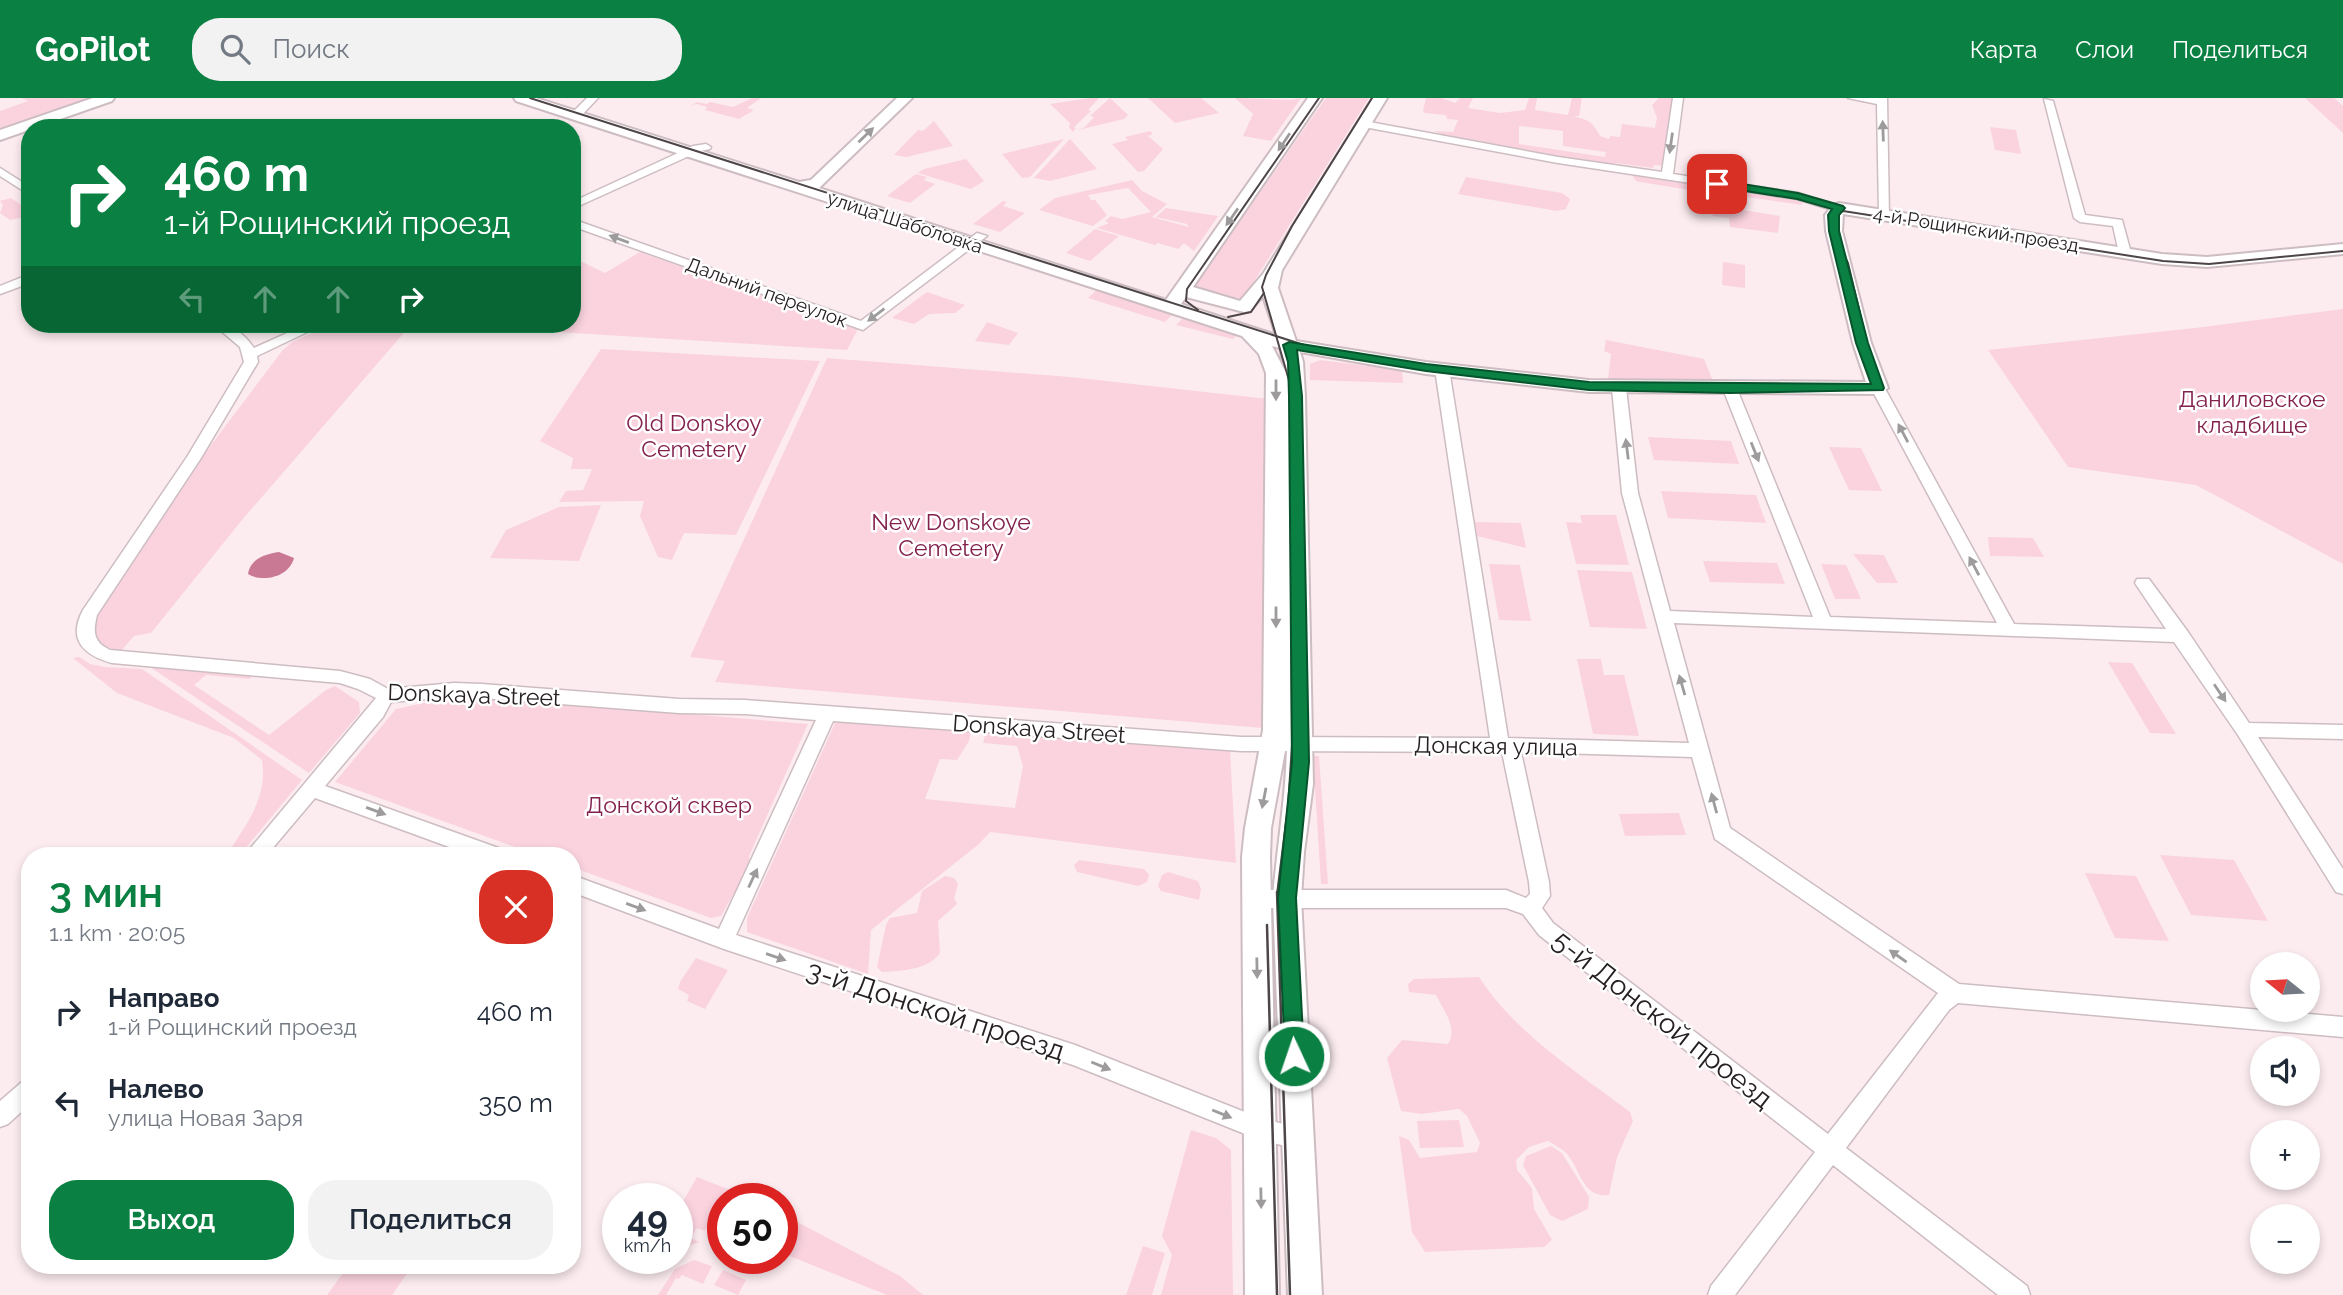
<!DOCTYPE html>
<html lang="ru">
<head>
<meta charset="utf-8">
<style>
	:root { --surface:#fff; --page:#f2f2f3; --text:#1f2937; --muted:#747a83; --accent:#0b8043 }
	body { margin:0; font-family:Raleway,sans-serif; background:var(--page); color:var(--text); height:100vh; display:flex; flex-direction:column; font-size:26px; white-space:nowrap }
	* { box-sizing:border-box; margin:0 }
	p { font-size:23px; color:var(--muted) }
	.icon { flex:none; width:38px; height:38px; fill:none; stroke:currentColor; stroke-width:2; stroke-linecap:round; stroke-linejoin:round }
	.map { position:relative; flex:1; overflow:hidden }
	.side { position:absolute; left:21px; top:749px; width:560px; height:427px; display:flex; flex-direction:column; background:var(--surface); border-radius:28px; box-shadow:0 4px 10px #0003 }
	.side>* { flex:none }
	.hud { position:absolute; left:21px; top:21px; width:560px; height:214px; border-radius:28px; box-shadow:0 4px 10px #0003; background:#0b8043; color:#fff; overflow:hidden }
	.needle { width:46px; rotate:288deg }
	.buttons { position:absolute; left:2250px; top:854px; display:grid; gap:14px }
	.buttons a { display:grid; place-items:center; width:70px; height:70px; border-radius:50%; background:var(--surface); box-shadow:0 4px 10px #0003; font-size:35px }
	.speed { position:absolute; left:602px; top:1085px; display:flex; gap:14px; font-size:35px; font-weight:700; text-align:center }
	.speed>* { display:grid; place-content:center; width:91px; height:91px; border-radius:50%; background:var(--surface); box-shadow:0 4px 10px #0003; line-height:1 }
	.speed small { font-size:18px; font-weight:400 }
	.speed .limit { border:10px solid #d22; background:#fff; color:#111 }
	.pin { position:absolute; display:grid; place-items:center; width:60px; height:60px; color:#fff; margin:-30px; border-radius:14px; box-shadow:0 4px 10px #0006 }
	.me { position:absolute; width:77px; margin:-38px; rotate:357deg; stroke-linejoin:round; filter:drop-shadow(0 0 5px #0008) }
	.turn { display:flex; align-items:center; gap:24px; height:147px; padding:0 28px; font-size:32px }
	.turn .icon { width:91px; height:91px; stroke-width:2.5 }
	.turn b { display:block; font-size:49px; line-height:60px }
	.lanes { display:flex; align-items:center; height:66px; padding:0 28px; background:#0003; justify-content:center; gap:35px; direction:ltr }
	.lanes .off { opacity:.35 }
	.round { display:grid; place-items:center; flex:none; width:74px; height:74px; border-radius:28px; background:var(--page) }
	.overview { display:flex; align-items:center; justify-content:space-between; height:119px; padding:0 28px }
	h1 { font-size:42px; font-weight:600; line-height:52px; color:var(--accent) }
	.primary-button { display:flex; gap:14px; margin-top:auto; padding:14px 28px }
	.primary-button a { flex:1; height:80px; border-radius:28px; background:var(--accent); color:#fff; font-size:28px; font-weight:600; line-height:80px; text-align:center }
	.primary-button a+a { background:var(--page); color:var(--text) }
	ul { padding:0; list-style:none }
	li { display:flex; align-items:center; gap:21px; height:91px; padding:0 28px }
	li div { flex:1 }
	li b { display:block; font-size:26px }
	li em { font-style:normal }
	header { display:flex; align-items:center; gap:42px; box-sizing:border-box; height:98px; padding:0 35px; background:var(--accent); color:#fff }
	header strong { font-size:33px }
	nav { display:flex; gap:38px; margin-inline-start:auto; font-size:24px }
	.search { width:490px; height:63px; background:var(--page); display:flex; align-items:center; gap:18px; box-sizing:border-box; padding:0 24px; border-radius:28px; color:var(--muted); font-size:26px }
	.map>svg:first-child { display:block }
	.green { fill:#fad3df; fill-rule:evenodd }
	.water { fill:#ca7995 }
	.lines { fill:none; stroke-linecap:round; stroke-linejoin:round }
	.street-casing { stroke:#cdbdc2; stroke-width:3 }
	.secondary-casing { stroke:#cdbdc2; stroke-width:4 }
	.street { fill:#fff; fill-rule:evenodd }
	.secondary { fill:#fff; fill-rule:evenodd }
	.tram-far1 { stroke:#4d4547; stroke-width:2 }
	.tram { stroke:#4d4547; stroke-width:2.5 }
	.oneway { fill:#9d9b9b }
	.route { fill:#0b8043; stroke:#07532c; stroke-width:2 }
	.labels { text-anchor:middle; stroke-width:5; stroke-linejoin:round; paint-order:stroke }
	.far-street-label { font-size:19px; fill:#262021; stroke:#fff }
	.park-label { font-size:23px; fill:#83214d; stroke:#fff }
	.street-label { font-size:23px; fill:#262021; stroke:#fff }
	.near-street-label { font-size:28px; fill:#262021; stroke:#fff }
</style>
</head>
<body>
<header>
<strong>GoPilot</strong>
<div class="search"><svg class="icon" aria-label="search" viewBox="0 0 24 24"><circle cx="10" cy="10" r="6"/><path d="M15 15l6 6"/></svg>Поиск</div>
<nav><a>Карта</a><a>Слои</a><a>Поделиться</a></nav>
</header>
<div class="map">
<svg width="2343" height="1197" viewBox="0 0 2343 1197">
	<rect width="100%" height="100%" fill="#fcecf0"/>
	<g class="green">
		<polygon points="22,0 91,0 0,31 0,13 28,3"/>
		<polygon points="752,0 761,0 747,10 754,12 739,21 705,12 707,9 696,6 690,8 697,4 707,6 710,4 733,9"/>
		<polygon points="1090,0 1102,0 1099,0 1088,12 1091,13 1074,29 1076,30 1073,34 1069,29 1070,25 1050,6"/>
		<polygon points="1110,0 1128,17 1124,21 1078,32 1085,29 1094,19 1090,18"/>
		<polygon points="1148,0 1201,0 1219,15 1175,25"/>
		<polygon points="1235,0 1291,2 1301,0 1271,43 1243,38 1253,16"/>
		<polygon points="1326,0 1369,0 1243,201 1193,190"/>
		<path d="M1426 0H1442L1455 5 1460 0H1473L1468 10 1500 15 1525 12 1529 0H1537L1535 12 1568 17 1572 0H1582L1579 18H1572C1588 21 1593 24 1600 38L1609 41 1610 38 1620 39 1622 26 1655 30 1657 20 1652 7 1659 0H1674L1664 68 1654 67 1653 70 1615 65 1616 68 1454 42 1434 33 1453 34 1458 22 1447 21 1446 17 1425 15 1423 13ZM1519 28 1563 33V48L1606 54 1605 59 1519 46Z"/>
		<polygon points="2305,0 2334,0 2343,8 2343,35"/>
		<polygon points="934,23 953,48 906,59 894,57 918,32 923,33"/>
		<polygon points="1990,29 2016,32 2021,56 1995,52"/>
		<polygon points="1150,33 1153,36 1148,38 1163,51 1144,73 1138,74 1112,46 1128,42 1125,39"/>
		<polygon points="1064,41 1030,79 1022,80 1002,56"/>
		<polygon points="1070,41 1097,71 1050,83 1034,80"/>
		<polygon points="966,61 984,83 971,91 918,75 924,71"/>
		<polygon points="1630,74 1792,100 1802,102 1802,107 1732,97 1730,110 1780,118 1778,135 1730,129 1729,120 1711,118 1721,112 1702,94 1640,84 1636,83"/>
		<polygon points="916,76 927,79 924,82 935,86 910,105 887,98"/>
		<polygon points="1466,79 1562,95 1570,101 1566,111 1557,113 1458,96"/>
		<polygon points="1132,82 1142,93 1167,106 1131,137 1152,119 1189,129 1187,126 1156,119 1166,110 1218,118 1194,153 1184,145 1178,151 1158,145 1155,147 1097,130 1109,125 1105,123 1111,118 1122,121 1151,114 1128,90 1088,97 1091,102 1095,102 1107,117 1093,128 1039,112 1055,100"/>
		<polygon points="11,100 30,113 30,118 10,122 0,115 3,107 0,103"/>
		<polygon points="1003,103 1007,104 1003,108 1025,115 1000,134 973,126"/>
		<polygon points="1095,131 1119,138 1090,163 1066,155"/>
		<polygon points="640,154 844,227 858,231 847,252 427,226 572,226 572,159 605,175"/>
		<polygon points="1723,164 1745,167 1745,190 1722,187"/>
		<polygon points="1099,190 1174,215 1165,224 1088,200"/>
		<polygon points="927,194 965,207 955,215 929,216 914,226 892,220"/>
		<polygon points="2343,211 2343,466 2196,387 2068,369 1988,252 2195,230"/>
		<polygon points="1185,218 1239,235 1233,241 1176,227"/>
		<polygon points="987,224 1018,235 1009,247 975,243"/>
		<polygon points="332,226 419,226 409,229 242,422 151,535 134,538 120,554 97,545 92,527 99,512 205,355 282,253 292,244"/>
		<polygon points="1606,242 1704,261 1713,283 1608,281 1611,256 1604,253"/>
		<polygon points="601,251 820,263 736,437 684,435 672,462 658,459 640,418 644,403 559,404 566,393 583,392 592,371 571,371 573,360 540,343"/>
		<polygon points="827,260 1070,279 1268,301 1262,630 715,584 725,563 690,559"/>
		<polygon points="1320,262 1402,272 1403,285 1310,282 1310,266"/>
		<polygon points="1648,339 1731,343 1739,366 1654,362"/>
		<polygon points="1829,349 1861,350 1882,393 1849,392"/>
		<polygon points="1661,393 1756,397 1766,425 1668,420"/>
		<polygon points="601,407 579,463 490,460 506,432 559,409"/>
		<polygon points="1580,417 1616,417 1629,467 1576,466 1566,424 1582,425"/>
		<polygon points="1475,424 1521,425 1526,450 1477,438"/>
		<polygon points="1988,439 2033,440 2044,459 1990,458"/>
		<polygon points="1853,456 1884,457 1898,485 1877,485"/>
		<polygon points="1703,463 1777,465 1785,486 1710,484"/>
		<polygon points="1489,466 1520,467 1531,523 1499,522"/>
		<polygon points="1821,466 1846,467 1861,501 1835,501"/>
		<polygon points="1577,472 1632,474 1647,531 1590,529"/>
		<path d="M79 559 90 566 105 569 142 571 302 682 239 758H226C246 726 268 701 262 662L234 640 117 595 73 560Z"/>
		<polygon points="1577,561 1601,561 1604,577 1624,577 1639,638 1593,636"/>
		<polygon points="2108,564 2132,565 2176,636 2150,635"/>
		<polygon points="150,569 252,577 250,581 206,577 194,587 269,637 326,592 335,588 359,604 360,615 309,675"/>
		<polygon points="461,597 808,626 749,758 750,767 721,818 711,820 572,769 572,758 540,758 335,684 396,611"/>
		<polygon points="836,623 971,634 969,643 957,662 940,661 925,701 1015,710 1023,668 1017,648 983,645 986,634 1230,650 1236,765 990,734 979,746 871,832 868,876 747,834 747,820"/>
		<polygon points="1313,658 1319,658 1328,786 1321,786"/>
		<polygon points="1679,715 1686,737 1625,738 1619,716"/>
		<polygon points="2160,757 2234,762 2268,823 2191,817"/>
		<polygon points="1079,762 1144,771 1149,777 1147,784 1138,788 1077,774 1074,767"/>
		<polygon points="1168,774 1198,783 1201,791 1199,802 1161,793 1158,788 1162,777"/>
		<polygon points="2085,775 2136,778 2169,843 2115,840"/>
		<path d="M945 778 954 780 958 786 954 800 957 806 938 823 940 855C928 872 902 873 882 874L877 869 886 827 890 820 917 815 922 793Z"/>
		<polygon points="696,860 728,872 705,911 687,903 689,897 678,891 680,884"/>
		<path d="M1479 879C1515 935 1577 974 1630 1014L1633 1023 1617 1059 1609 1097C1582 1100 1581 1072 1567 1056 1563 1051 1554 1047 1548 1043L1529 1049 1516 1062 1517 1072 1532 1090 1534 1111 1552 1142 1544 1149 1425 1154 1412 1134 1399 1038 1409 1042 1420 1060 1477 1054 1480 1045 1467 1018 1459 1011 1421 1016 1401 1013 1387 960 1402 942 1448 946C1458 930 1444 913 1436 897L1409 894 1408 886 1414 881Z"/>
		<polygon points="1459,1022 1464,1049 1420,1050 1417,1023"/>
		<polygon points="1191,1032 1216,1040 1231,1052 1233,1197 1161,1197 1172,1157 1162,1138"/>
		<polygon points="1551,1048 1562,1055 1589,1099 1588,1111 1562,1123 1550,1117 1523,1067 1526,1058"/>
		<polygon points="697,1079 753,1101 721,1101 705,1133 697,1130 691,1140 699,1144 677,1152 677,1114"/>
		<polygon points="782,1116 900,1178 923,1197 887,1197 782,1155"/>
		<polygon points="1143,1148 1165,1155 1152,1197 1126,1197"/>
		<polygon points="694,1162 712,1168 703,1186 682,1177 679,1181 676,1180 666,1197 658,1197 675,1171"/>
		<polygon points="349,1167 413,1167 392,1197 327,1197"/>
		<polygon points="723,1172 746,1182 738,1197 714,1187"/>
	</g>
	<path class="water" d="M279 454 294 460C289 479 263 485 248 476 250 461 265 456 279 454Z"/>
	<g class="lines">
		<g class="street-casing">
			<g id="street">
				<polygon points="587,0 598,0 579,20 571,20 571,16"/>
				<polygon points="1673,0 1683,0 1673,76 1798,95 1845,110 1839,114 1797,101 1558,65 1364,29 1359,26 1364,23 1558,59 1662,74"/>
				<polygon points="1848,0 1887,0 1889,119 1879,117 1877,6"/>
				<polygon points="2044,1 2053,3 2085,117 2122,122 2131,155 2129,158 2119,155 2113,128 2080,124 2074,120"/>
				<polygon points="706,46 711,49 710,51 700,53 572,111 572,104 693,48"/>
				<polygon points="0,70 30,89 30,97 0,78"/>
				<polygon points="572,121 861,223 977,135 987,138 863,232 572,128"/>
				<polygon points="30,176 30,185 0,196 0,188"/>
				<path d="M213 226C231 226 243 234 254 250L307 226H324L257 258 258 264 201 360 97 517C93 534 93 544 110 552L340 573 370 581 388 591 454 585 482 586 679 601 745 602 1241 639 1490 640 1435 271 1442 267 1449 271 1508 640 1689 645 1622 395 1612 290 1619 286 1626 290 1638 395 1670 513 1813 519 1723 291 1730 287 1737 291 1830 519 1997 525 1871 290 1873 287H1883L2014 526 2166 531 2135 485 2137 481H2149L2188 534 2249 625 2343 627V641L2258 639 2343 771V796L2336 794 2238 637 2174 544 1674 525 1730 730 1959 886 2343 919V939L1958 905 1949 912 1846 1050 2027 1188 2030 1197H1998L1833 1067 1735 1197H1708L1711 1188 1815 1054 1539 837 1523 816 1506 810H1256L1249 807 1246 801 1249 795 1256 792H1506L1526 800 1530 796 1529 784 1502 654 1241 653 833 623 736 837 1075 947 1260 1020 1306 1032 1309 1040 1306 1048 1298 1051 1260 1042 1073 967 724 851 572 794V777L719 831 816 622 745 616 679 615 482 600 454 599 391 604 383 619 325 688 504 752 507 758H474L315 700 266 758H244L376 600 358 591 340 585 112 565C84 557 67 542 83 512L187 359 244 264 240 249ZM1521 654 1692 659 1715 741 1938 895 1828 1036 1553 825 1542 810 1550 798 1549 784Z"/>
				<polygon points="30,980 30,1006 8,1026 0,1029 0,1003 22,984"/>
			</g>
		</g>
		<g class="secondary-casing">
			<g id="secondary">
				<polygon points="93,0 114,0 112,3 0,42 0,32"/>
				<path d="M514 0H536L799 84 811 82 897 0H912L819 90 1166 202 1308 0H1322L1193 189 1240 203 1263 176 1373 0H1387L1282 172 1278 190 1296 243 1426 264 1589 282 1866 284 1853 245 1826 133 1825 117 1833 107 1839 105 2162 156 2207 159 2343 146V156L2207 169 2162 166 1843 116 1842 133 1871 245 1888 290 1878 296 1589 294 1426 276 1300 254 1303 264 1305 298 1313 686 1304 754 1301 800 1322 1197H1288L1273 800C1277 747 1287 695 1287 642L1271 730 1270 759 1279 1197H1245L1242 759 1245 730 1263 632 1266 275 1259 256 1242 238 516 3ZM1263 198 1276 237 1181 206 1186 199 1244 214 1250 213ZM1272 248 1280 250 1285 273Z"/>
			</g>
		</g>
		<use href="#street" class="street"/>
		<use href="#secondary" class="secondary"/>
		<g class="tram-far1">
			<polyline points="530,0 1326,254 1426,271 1590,291 1865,292 1876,289 1880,282 1867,245 1848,165 1829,129 1831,118 1843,113 2163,163 2209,166 2343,153"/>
			<polyline points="1198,212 1186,203 1187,191 1319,0"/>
			<polyline points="1228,219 1251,214 1264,195"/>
			<polyline points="1277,796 1288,708 1292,647 1290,286 1262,189 1266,177 1292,128 1372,0"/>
		</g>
		<g class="tram">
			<polyline points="1277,794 1290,1197"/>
			<polyline points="1267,827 1277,1197"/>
		</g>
	</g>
	<defs><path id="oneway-solid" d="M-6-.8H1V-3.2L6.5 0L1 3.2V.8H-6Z" transform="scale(1.75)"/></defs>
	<g class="oneway">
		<use href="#oneway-solid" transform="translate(1883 33) rotate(-92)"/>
		<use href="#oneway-solid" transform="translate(866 37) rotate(-44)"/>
		<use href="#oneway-solid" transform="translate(1284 44) rotate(124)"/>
		<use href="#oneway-solid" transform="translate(1671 45) rotate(98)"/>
		<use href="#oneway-solid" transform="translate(1232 119) rotate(125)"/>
		<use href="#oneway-solid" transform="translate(619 141) rotate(-160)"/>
		<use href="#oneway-solid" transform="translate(876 217) rotate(143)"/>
		<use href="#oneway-solid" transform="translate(1276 292) rotate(90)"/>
		<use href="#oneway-solid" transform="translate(1903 335) rotate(-118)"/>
		<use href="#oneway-solid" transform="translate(1627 351) rotate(-97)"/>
		<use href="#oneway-solid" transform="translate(1755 354) rotate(68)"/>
		<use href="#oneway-solid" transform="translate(1974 468) rotate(-118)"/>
		<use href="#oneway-solid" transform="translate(1276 519) rotate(90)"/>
		<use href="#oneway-solid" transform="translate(1682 587) rotate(-106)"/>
		<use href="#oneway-solid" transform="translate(2220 595) rotate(56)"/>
		<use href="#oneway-solid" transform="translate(1264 700) rotate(101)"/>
		<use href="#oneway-solid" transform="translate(1714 705) rotate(-105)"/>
		<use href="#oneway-solid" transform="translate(376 713) rotate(20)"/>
		<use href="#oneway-solid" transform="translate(753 780) rotate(-65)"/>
		<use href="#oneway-solid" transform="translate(636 809) rotate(20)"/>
		<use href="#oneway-solid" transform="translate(1898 858) rotate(-145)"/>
		<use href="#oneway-solid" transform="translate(776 859) rotate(19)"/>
		<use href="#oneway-solid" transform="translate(1257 870) rotate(89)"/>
		<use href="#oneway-solid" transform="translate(1101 968) rotate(22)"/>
		<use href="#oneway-solid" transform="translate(1222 1016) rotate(22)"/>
		<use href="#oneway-solid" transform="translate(1261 1100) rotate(89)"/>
	</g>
	<polygon class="route" points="1717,82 1798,95 1843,108 1845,110 1839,117 1839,133 1868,245 1884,290 1883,292 1730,295 1589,292 1426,273 1297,252 1302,298 1309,664 1296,800 1304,958 1301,965 1294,967 1287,965 1285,958 1278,800 1292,664 1289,298 1288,264 1283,247 1289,244 1426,266 1589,284 1871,286 1856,245 1829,133 1828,117 1832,111 1797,101 1713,88 1713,83"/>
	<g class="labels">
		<g class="far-street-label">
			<text transform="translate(905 124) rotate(18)" y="7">улица Шаболовка</text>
			<text transform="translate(1976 131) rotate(9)" y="7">4-й Рощинский проезд</text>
			<text transform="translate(767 194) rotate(20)" y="7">Дальний переулок</text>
		</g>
		<g class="park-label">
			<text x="2252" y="309">Даниловское<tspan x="2252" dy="26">кладбище</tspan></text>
			<text x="694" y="333">Old Donskoy<tspan x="694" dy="26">Cemetery</tspan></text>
			<text x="951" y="432">New Donskoye<tspan x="951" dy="26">Cemetery</tspan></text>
			<text x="669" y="715">Донской сквер</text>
		</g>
		<g class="street-label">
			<text transform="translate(474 597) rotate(2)" y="8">Donskaya Street</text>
			<text transform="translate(1039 631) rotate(4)" y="8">Donskaya Street</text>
			<text transform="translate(1496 648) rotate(1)" y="8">Донская улица</text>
		</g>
		<g class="near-street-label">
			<text transform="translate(936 912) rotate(18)" y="10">3-й Донской проезд</text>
			<text transform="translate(1663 921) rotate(38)" y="10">5-й Донской проезд</text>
		</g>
	</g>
</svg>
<div class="buttons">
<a><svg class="needle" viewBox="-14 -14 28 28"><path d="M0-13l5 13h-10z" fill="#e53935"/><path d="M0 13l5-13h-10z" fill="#747a83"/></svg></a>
<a><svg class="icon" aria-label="sound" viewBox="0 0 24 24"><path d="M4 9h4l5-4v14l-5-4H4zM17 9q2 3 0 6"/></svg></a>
<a>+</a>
<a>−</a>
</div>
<div class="speed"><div>49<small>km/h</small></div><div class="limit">50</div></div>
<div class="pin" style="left:1717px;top:86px;background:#d93025"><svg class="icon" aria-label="arrive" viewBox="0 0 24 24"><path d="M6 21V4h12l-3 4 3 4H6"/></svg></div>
<svg class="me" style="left:1294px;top:958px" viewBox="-20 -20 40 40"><circle r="17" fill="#0b8043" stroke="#fff" stroke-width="3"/><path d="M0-11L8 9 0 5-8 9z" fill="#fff"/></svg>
<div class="hud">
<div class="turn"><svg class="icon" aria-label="right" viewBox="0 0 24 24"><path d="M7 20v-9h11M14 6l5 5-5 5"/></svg><div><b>460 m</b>1-й Рощинский проезд</div></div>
<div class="lanes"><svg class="icon off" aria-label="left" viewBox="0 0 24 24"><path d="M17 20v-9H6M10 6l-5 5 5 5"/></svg><svg class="icon off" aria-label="ahead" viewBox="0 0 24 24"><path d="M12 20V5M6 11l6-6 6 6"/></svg><svg class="icon off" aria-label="ahead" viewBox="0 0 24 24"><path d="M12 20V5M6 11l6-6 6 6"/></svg><svg class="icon" aria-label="right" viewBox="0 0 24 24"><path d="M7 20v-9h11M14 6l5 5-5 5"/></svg></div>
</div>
<section class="side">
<div class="overview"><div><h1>3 мин</h1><p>1.1 km · 20:05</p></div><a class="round" style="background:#d93025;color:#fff"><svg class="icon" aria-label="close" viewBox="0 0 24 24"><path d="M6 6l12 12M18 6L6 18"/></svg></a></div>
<ul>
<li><svg class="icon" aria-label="right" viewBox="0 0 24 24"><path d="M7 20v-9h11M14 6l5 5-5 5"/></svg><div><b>Направо</b><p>1-й Рощинский проезд</p></div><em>460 m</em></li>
<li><svg class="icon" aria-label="left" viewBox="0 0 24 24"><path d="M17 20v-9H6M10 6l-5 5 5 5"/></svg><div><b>Налево</b><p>улица Новая Заря</p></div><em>350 m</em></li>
</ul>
<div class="primary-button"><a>Выход</a><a>Поделиться</a></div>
</section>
</div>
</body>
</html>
